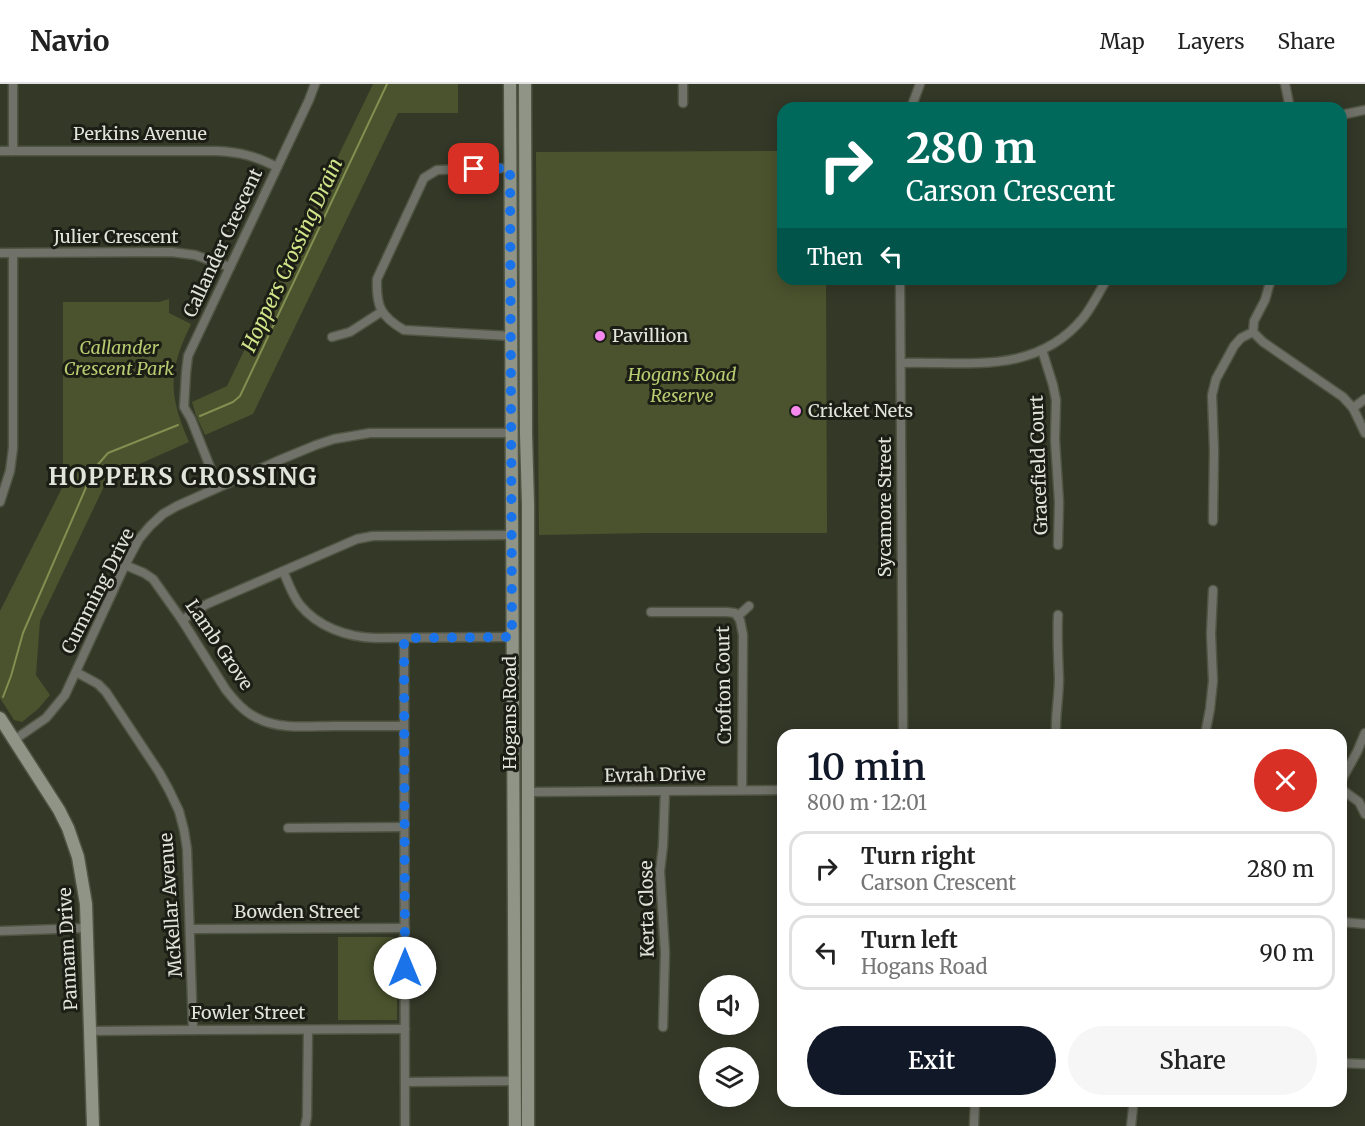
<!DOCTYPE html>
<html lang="en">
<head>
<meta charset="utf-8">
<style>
	:root { --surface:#fff; --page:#f6f6f6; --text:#222; --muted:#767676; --line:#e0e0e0; --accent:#111827 }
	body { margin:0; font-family:Merriweather,serif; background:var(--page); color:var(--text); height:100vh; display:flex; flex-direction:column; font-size:22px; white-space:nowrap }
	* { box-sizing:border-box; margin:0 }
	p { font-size:20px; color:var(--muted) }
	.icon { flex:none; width:33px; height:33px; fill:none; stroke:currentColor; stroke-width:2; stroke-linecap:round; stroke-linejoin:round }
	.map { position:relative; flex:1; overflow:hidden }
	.sheet { position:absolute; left:777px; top:645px; width:570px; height:378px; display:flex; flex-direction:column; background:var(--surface); border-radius:18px; box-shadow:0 3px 15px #0003 }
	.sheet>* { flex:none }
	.guide { position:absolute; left:777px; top:18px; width:570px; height:183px; border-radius:18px; box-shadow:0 3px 15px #0003; background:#00695c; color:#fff; overflow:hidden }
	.tools { position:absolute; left:699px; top:891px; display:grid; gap:12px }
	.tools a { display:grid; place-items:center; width:60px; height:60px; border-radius:50%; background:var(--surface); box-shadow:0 3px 15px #0003; font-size:30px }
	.pin { position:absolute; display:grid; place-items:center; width:51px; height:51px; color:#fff; margin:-26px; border-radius:12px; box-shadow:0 3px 9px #0006 }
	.me { position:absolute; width:66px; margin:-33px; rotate:0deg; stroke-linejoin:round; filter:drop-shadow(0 0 4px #0008) }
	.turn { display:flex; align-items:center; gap:21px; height:126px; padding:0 30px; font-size:27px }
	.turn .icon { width:78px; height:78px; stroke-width:2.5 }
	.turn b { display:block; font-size:42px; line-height:51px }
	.then { display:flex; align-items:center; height:57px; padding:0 30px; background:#0003; gap:12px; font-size:22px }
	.round { display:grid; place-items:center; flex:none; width:63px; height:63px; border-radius:32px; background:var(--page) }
	.head { display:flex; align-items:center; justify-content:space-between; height:102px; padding:0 30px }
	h1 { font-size:36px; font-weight:600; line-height:45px; color:var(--accent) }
	.button { display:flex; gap:12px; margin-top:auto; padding:12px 30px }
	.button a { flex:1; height:69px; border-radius:36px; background:var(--accent); color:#fff; font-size:24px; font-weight:600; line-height:69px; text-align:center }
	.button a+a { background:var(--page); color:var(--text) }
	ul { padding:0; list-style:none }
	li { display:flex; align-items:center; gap:18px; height:75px; margin:0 12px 9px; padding:0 18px; border:3px solid var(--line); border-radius:18px }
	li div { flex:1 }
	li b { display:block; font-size:22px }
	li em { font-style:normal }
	header { display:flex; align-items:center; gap:36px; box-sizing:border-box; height:84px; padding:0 30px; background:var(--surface); border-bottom:2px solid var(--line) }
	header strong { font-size:28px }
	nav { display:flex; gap:33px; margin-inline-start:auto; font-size:21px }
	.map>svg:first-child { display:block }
	.green { fill:#4a532d }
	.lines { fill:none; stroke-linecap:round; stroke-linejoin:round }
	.stream { stroke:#818f50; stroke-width:2 }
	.street-casing { stroke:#505443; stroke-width:11 }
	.secondary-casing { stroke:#505443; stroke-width:15 }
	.street { stroke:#707269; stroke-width:8 }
	.secondary { stroke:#909486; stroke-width:12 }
	.route { stroke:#1a73e8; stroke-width:10; stroke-dasharray:0 18 }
	.poi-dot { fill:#f589ee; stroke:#1c1e16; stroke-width:2 }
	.labels { text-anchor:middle; stroke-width:6; stroke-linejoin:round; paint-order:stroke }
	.street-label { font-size:18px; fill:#e1e4d9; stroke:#1c1e16 }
	.poi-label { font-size:18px; fill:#e1e4d9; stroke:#1c1e16; text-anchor:start }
	.park-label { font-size:18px; font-style:italic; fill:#b7cb70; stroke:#1c1e16 }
	.water-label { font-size:20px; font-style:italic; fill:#d0e589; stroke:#1c1e16 }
	.district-label { font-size:24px; font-weight:bold; letter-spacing:1.5px; fill:#e1e4d9; stroke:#1c1e16 }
</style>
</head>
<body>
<header>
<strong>Navio</strong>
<nav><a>Map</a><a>Layers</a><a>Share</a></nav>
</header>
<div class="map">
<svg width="1365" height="1042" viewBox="0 0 1365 1042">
	<rect width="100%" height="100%" fill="#343827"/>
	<g class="green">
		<polygon points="373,0 458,0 458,29 398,29 253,330 205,351 196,331 192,318 227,302"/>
		<polygon points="783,67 783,195 826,195 827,449 651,449 539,451 536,68"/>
		<path d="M169 215V229L191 240C168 288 168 309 189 358L108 394 40 537 36 591 50 611 38 625 22 638 14 636 0 614V527L63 402V218H159Z"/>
		<polygon points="338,853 393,853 397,856 397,936 338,936"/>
	</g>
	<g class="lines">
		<g class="stream">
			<polyline points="200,332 233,318 240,312 387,0"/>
			<polyline points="3,613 11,592 23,549 94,385 108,369 178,341"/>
		</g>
		<g class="street-casing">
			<g id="street">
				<polyline points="683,0 683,19"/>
				<polyline points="1285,0 1290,24"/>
				<polyline points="911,24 920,0"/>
				<polyline points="1341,31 1365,26"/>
				<path d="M0 67H216C240 68 255 72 277 83"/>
				<polyline points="13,67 13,0"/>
				<path d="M511 84 437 86 424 94 377 195C376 222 380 232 404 246L511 252"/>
				<polyline points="0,169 171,168 195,171 230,183"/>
				<polyline points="900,195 903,651"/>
				<polyline points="1271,195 1265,216 1254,237 1253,248 1263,258 1343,313 1353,324 1365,349"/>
				<polyline points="332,253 350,248 381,228"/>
				<polyline points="1042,266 1053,301 1056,316 1055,356 1059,418 1058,461"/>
				<path d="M901 279C966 277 1035 292 1083 234 1092 223 1099 208 1107 195"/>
				<polyline points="1353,324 1365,315"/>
				<polyline points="218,403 191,335 184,323 186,289 188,272 309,16 315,0"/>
				<polyline points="0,418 10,387 13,364 13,169"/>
				<polyline points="1213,437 1214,366 1212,311 1216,295 1234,262 1241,254 1253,248"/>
				<path d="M125 481 144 489 153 495 182 536 226 606C235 617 244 628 257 634 280 646 309 642 334 642 357 642 380 642 403 642"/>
				<path d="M283 487C288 498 292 511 300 521 318 543 347 553 375 554L512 553"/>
				<polyline points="651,528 727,528 735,529 740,536 743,551 742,706"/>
				<polyline points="738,532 749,522"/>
				<polyline points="182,536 207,520 357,455 373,452 512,451"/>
				<polyline points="404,554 405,1042"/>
				<polyline points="76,588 98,600 106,608 159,688 169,706 179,727 184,746 187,765 193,946"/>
				<path d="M1056 651C1055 632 1059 613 1059 594 1058 573 1057 552 1058 531"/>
				<polyline points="1205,651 1210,625 1213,597 1211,550 1213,506"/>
				<polyline points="14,656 46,634 65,611 125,481 139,455 150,442 163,430 177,422 282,375 316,361 334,355 370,349 511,349"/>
				<polyline points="1341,697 1357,668 1365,649"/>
				<polyline points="1341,705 1359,718 1365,730"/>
				<polyline points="527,708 783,706"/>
				<polyline points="288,744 404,743"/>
				<polyline points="1341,838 1365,840"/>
				<polyline points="190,845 405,844"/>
				<polyline points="0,847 87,844"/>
				<polyline points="663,943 665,869 660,787 663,762 665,707"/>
				<polyline points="90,947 193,946 405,945"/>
				<polyline points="1341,979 1365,980"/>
				<polyline points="405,998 515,997"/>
				<polyline points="305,1042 307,1033 308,946"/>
				<polyline points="974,1042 975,1017"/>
				<polyline points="1131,1042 1133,1024"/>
			</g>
		</g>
		<g class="secondary-casing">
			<g id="secondary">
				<polyline points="510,0 515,1042"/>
				<polyline points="525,0 526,350 528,421 528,1042"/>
				<polyline points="0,634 59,726 68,744 78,773 86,820 93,1042"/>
			</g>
		</g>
		<use href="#street" class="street"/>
		<use href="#secondary" class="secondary"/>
	</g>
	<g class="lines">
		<polyline class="route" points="405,884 404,554 512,553 510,84 474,85"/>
	</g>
	<g class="poi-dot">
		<circle cx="600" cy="252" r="6"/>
		<circle cx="796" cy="327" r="6"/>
	</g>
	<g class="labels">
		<g class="street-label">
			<text x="140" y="56">Perkins Avenue</text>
			<text x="116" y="159">Julier Crescent</text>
			<text transform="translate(223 159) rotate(-65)" y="6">Callander Crescent</text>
			<text transform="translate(1039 381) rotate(-92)" y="6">Gracefield Court</text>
			<text transform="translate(885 423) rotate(-90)" y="6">Sycamore Street</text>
			<text transform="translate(98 507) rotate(-63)" y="6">Cumming Drive</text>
			<text transform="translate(219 561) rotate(56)" y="6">Lamb Grove</text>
			<text transform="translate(724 601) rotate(-91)" y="6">Crofton Court</text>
			<text transform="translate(510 629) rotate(-90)" y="6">Hogans Road</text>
			<text transform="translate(655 691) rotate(-1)" y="6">Evrah Drive</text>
			<text transform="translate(171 821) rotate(-94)" y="6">McKellar Avenue</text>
			<text transform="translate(647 825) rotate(-91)" y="6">Kerta Close</text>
			<text x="297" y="834">Bowden Street</text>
			<text transform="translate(68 865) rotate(-93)" y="6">Pannam Drive</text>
			<text x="248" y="935">Fowler Street</text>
		</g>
		<g class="poi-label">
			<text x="612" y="258">Pavillion</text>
			<text x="808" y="333">Cricket Nets</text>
		</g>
		<g class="park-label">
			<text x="119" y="270">Callander<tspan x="119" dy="21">Crescent Park</tspan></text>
			<text x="682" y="297">Hogans Road<tspan x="682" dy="21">Reserve</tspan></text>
		</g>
		<g class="water-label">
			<text transform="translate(292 171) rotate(-65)" y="7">Hoppers Crossing Drain</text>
		</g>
		<g class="district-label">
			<text x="183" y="401">HOPPERS CROSSING</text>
		</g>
	</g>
</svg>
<div class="tools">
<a><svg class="icon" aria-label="sound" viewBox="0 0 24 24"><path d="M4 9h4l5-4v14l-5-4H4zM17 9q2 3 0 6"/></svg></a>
<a><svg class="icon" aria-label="layers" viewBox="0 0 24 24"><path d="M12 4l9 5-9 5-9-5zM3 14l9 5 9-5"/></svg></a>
</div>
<div class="pin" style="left:474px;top:85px;background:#d93025"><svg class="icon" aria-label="arrive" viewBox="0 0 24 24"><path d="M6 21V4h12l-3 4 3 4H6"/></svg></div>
<svg class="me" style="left:405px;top:884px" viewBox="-20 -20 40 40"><circle r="19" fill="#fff"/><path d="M0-13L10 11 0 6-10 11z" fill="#1a73e8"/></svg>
<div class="guide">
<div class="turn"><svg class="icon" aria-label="right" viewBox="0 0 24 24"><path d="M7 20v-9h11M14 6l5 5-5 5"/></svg><div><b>280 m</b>Carson Crescent</div></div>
<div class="then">Then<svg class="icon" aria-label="left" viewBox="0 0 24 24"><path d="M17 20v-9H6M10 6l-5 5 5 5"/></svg></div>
</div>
<section class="sheet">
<div class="head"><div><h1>10 min</h1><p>800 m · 12:01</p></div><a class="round" style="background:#d93025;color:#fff"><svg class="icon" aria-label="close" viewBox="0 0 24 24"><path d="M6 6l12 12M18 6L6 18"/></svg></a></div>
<ul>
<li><svg class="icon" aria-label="right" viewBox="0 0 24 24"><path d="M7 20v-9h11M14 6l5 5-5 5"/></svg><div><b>Turn right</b><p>Carson Crescent</p></div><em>280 m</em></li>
<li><svg class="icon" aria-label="left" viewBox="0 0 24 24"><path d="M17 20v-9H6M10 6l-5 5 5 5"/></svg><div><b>Turn left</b><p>Hogans Road</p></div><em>90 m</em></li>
</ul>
<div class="button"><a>Exit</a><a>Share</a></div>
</section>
</div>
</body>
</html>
